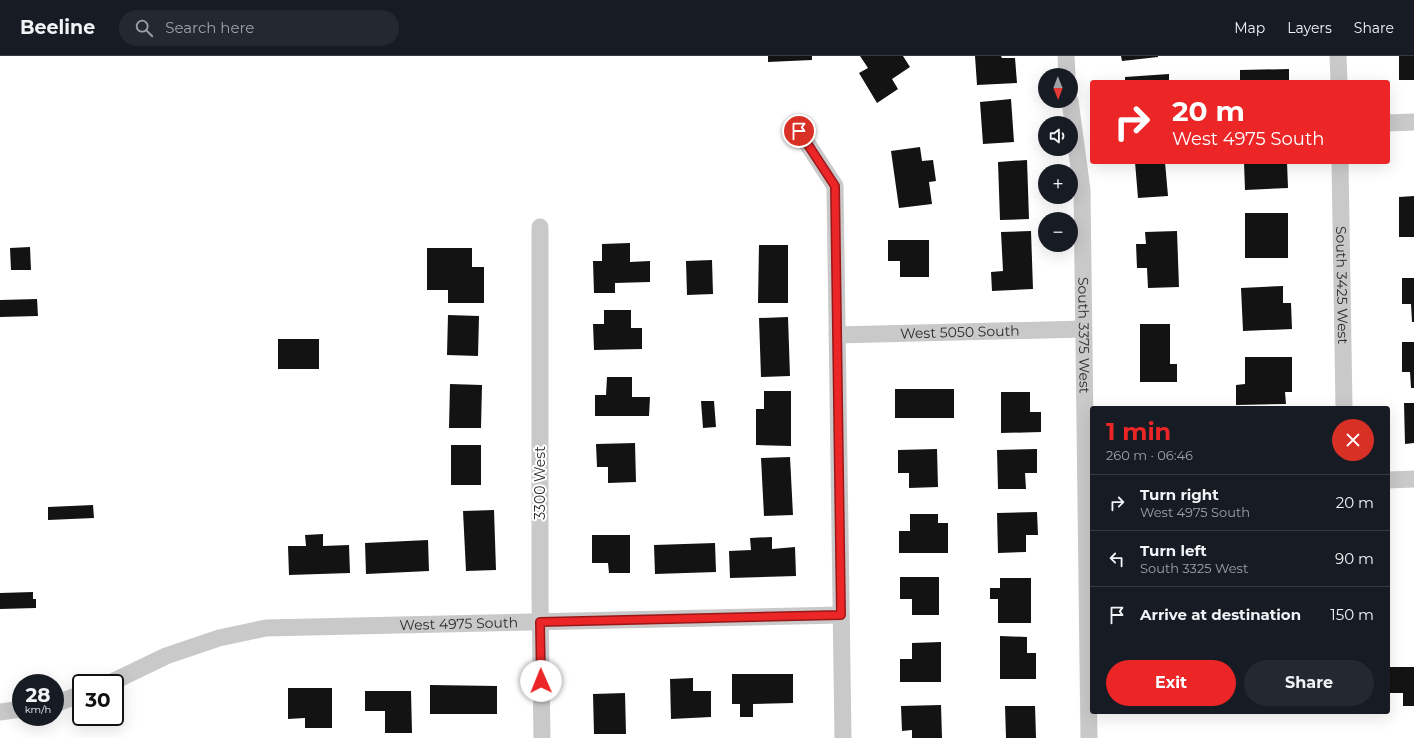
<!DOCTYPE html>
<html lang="en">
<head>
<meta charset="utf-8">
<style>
	:root { --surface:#171b24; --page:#242831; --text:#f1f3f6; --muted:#9ea1a6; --line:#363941; --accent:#ec2527 }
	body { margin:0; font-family:Montserrat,sans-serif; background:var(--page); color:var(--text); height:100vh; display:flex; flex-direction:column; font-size:15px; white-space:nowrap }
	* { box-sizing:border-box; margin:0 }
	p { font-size:13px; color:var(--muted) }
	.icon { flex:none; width:22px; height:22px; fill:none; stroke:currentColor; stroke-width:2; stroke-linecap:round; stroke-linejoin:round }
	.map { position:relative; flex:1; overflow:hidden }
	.panel { position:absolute; left:1090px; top:350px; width:300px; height:308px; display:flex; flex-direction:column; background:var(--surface); border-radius:4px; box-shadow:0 4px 16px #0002 }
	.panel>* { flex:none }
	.banner { position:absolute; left:1090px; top:24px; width:300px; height:84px; border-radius:4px; box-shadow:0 4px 16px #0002; background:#ec2527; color:#fff; overflow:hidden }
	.needle { width:26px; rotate:179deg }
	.fabs { position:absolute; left:1038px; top:12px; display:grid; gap:8px }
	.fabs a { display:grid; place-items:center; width:40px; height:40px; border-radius:50%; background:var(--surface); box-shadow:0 4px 16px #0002; font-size:20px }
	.speed { position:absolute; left:12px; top:618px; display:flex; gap:8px; font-size:20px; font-weight:700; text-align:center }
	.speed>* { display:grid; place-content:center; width:52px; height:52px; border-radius:50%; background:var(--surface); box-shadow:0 4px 16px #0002; line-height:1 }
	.speed small { font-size:10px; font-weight:400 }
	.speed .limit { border:2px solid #111; border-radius:6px; background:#fff; color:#111 }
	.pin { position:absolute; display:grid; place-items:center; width:34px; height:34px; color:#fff; margin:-17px; border:2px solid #fff; border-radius:50%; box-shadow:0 1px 4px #0007 }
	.me { position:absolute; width:44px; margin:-22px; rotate:359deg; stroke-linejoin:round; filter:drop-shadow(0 0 3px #0008) }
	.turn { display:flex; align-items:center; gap:14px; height:84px; padding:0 16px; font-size:18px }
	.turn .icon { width:52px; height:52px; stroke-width:2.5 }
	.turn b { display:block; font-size:28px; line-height:34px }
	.round { display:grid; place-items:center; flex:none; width:42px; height:42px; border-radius:21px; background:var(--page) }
	.head { display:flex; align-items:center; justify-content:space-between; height:68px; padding:0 16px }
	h1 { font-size:24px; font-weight:700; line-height:30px; color:var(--accent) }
	.button { display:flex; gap:8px; margin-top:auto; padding:8px 16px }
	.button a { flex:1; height:46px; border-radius:24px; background:var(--accent); color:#fff; font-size:16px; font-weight:700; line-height:46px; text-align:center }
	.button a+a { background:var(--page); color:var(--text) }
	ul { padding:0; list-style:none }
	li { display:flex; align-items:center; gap:12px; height:56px; padding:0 16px; border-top:1px solid var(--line) }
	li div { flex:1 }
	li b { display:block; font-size:15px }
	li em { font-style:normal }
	header { display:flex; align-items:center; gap:24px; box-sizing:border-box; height:56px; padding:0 20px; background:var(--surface); border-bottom:1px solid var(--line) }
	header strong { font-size:19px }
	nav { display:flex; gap:22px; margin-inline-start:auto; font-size:14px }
	.search { width:280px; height:36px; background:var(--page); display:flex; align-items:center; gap:10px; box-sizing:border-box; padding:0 14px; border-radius:22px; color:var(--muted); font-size:15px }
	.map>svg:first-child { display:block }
	.building { fill:#131313 }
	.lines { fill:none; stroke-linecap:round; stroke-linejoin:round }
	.minor { stroke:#c9c9c9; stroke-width:17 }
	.route-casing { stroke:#991819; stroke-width:10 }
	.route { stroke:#ec2527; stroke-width:7 }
	.labels { text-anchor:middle; stroke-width:4; stroke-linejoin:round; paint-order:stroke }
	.street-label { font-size:14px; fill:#2c2c2c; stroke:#fff }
</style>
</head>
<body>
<header>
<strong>Beeline</strong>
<div class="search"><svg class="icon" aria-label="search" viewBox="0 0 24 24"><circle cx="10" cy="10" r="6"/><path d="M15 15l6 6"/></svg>Search here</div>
<nav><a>Map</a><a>Layers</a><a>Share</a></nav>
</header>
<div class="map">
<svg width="1414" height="682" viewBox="0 0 1414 682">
	<rect width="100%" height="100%" fill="#fff"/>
	<g class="building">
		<polygon points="768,0 812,0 812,4 768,6"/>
		<polygon points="860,0 903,0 910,11 892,23 898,33 877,47 859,17 868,12"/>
		<polygon points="975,0 1001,0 1002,2 1015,2 1017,27 977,29"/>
		<polygon points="1121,0 1158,0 1158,1 1122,5"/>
		<rect x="1399" y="0" width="15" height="24"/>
		<polygon points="1289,13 1289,26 1240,26 1240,14"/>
		<polygon points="1169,18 1169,26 1125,26 1125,21"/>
		<polygon points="1011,43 1014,86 983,88 980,46"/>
		<polygon points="920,91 922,105 933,104 936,125 929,126 932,148 899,152 891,95"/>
		<polygon points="1027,104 1029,163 1000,164 998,106"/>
		<polygon points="1135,106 1165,106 1168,140 1138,142"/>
		<polygon points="1244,106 1287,106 1288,132 1245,134"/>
		<polygon points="1414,140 1414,181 1399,181 1399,141"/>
		<rect x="1245" y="157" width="43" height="45"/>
		<polygon points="1031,175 1033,233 992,235 991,216 1003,215 1001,176"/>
		<polygon points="1177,175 1179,231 1148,232 1147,212 1137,212 1136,188 1146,188 1145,176"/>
		<polygon points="888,184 929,184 929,221 900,221 900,205 888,205"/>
		<polygon points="630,187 630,206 650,205 650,226 615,227 615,237 594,237 593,205 602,205 602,188"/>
		<polygon points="759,189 788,189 788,247 758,247"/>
		<polygon points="30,191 31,214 11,214 10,192"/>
		<polygon points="427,192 472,192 472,211 484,211 484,247 448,247 448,234 427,234"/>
		<polygon points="712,204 713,238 687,239 686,205"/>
		<polygon points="1402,222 1414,222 1414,266 1412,266 1411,248 1402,248"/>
		<polygon points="1283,230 1283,247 1291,247 1292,273 1243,275 1241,232"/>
		<polygon points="37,243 38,260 0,261 0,244"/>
		<polygon points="604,254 631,254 631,272 642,272 642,293 594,294 593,268 604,268"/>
		<polygon points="448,259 479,260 478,300 447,299"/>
		<polygon points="788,261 790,320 761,321 759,262"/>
		<polygon points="1140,268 1170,268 1170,308 1177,308 1177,326 1140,326"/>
		<rect x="278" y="283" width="41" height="30"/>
		<polygon points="1402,286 1414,286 1414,332 1411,332 1410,316 1402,316"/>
		<polygon points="1245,301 1292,301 1292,336 1285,336 1286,348 1236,349 1236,329 1245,328"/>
		<polygon points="607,321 632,321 632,341 650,341 649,360 595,360 595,339 606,339"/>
		<polygon points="450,328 482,329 481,372 449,372"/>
		<rect x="895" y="333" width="59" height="29"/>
		<polygon points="764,335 791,335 791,390 756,389 756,353 764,353"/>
		<polygon points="1001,336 1030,336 1030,356 1041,356 1041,376 1001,377"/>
		<polygon points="701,345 714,345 716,371 703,372"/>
		<polygon points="1404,347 1414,347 1414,387 1405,388"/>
		<polygon points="635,387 636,426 608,427 608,411 597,411 596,388"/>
		<rect x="451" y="389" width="30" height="40"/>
		<polygon points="937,393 938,431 909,432 909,417 898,417 898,394"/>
		<polygon points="1037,393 1037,417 1025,417 1026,433 998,433 997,394"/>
		<polygon points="790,401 793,459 764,460 761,402"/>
		<polygon points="93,449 94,462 48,464 48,451"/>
		<polygon points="494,454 496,514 466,515 463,455"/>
		<polygon points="1037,456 1038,479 1026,479 1026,496 998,497 997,457"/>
		<polygon points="910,458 938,458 938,467 948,467 948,497 899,497 899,475 910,475"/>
		<polygon points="323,478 323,490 349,489 350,517 289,519 288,490 306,490 305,479"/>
		<polygon points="592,479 630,479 630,517 609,517 608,507 592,507"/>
		<polygon points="772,481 772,493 795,491 796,520 730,522 729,495 751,494 750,482"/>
		<polygon points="428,484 429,515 366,518 365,487"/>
		<polygon points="715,487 716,516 655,518 654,489"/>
		<polygon points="900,521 939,521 939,559 912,559 912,543 900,543"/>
		<polygon points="1000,522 1031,522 1031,567 998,567 998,543 990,543 990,532 1000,532"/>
		<polygon points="33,536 33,543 36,543 36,552 0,553 0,537"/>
		<polygon points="1000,580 1027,581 1027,597 1036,597 1036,623 1000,623"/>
		<polygon points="941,586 941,626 900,626 900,603 912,603 912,587"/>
		<polygon points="1388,611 1414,611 1414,650 1403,650 1403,637 1388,637"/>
		<polygon points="732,618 793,618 793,647 753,648 753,661 740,661 740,648 732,648"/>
		<polygon points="693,622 693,635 711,635 711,661 671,663 670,623"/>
		<polygon points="430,629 497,630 497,658 430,658"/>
		<polygon points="288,632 332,632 332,672 305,672 305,662 288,663"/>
		<polygon points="365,635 411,635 412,677 385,677 385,655 365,655"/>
		<polygon points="625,637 626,678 594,678 593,638"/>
		<polygon points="941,649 942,682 912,682 912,674 902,675 901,650"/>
		<polygon points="1005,650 1035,650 1036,682 1006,682"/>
		<rect x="1227" y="656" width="22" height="2"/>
	</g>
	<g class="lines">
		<g class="minor">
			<polyline points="1066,0 1067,19"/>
			<polyline points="1338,0 1339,26"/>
			<path id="s1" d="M1070 45 1082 134 1089 682"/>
			<polyline points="1388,67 1414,66"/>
			<polyline points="799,75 835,130 843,682"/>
			<path id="s2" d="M1340 106 1344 352"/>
			<polyline points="540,171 540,544 542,682"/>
			<path id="s3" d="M837 279 1084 273"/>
			<polyline points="1388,424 1414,423"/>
			<path id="s4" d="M110 627 166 600 219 582 266 572 841 559"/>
			<polyline points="55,648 81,638"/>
			<polyline points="0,656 21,653"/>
		</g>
	</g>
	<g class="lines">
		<g class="route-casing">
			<polyline id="route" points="541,625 540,566 841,559 835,130 799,75"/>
		</g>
		<use href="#route" class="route"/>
	</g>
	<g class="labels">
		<g class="street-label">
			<text dy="5" stroke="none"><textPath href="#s2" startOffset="123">South 3425 West</textPath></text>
			<text dy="5" stroke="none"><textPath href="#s3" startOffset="123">West 5050 South</textPath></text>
			<text dy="5" stroke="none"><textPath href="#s1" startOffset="235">South 3375 West</textPath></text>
			<text transform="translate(540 427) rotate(-90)" y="5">3300 West</text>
			<text dy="5" stroke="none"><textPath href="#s4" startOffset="359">West 4975 South</textPath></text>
		</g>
	</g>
</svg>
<div class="fabs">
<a><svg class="needle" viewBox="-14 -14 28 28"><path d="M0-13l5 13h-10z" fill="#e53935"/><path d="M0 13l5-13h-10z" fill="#9ea1a6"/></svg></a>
<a><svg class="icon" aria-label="sound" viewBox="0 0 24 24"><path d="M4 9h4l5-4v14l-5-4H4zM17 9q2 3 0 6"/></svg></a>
<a>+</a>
<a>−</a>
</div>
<div class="speed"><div>28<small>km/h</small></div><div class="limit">30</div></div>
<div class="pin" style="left:799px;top:75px;background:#d93025"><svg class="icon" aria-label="arrive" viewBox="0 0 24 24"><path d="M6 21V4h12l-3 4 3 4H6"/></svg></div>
<svg class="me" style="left:541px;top:625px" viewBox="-20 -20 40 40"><circle r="19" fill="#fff"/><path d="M0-13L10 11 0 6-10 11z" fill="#ec2527"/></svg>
<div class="banner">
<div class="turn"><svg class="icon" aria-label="right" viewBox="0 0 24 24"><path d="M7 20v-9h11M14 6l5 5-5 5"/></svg><div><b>20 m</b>West 4975 South</div></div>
</div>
<section class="panel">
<div class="head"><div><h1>1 min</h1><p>260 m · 06:46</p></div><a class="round" style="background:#d93025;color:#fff"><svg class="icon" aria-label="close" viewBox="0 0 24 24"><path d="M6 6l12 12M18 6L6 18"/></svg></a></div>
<ul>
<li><svg class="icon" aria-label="right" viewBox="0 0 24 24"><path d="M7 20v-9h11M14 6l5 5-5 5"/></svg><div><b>Turn right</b><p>West 4975 South</p></div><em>20 m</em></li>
<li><svg class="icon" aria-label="left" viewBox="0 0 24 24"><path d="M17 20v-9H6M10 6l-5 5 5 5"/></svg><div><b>Turn left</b><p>South 3325 West</p></div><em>90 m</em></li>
<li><svg class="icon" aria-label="arrive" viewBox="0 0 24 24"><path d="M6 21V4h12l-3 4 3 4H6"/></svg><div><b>Arrive at destination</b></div><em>150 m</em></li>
</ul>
<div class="button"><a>Exit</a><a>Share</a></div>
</section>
</div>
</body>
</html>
